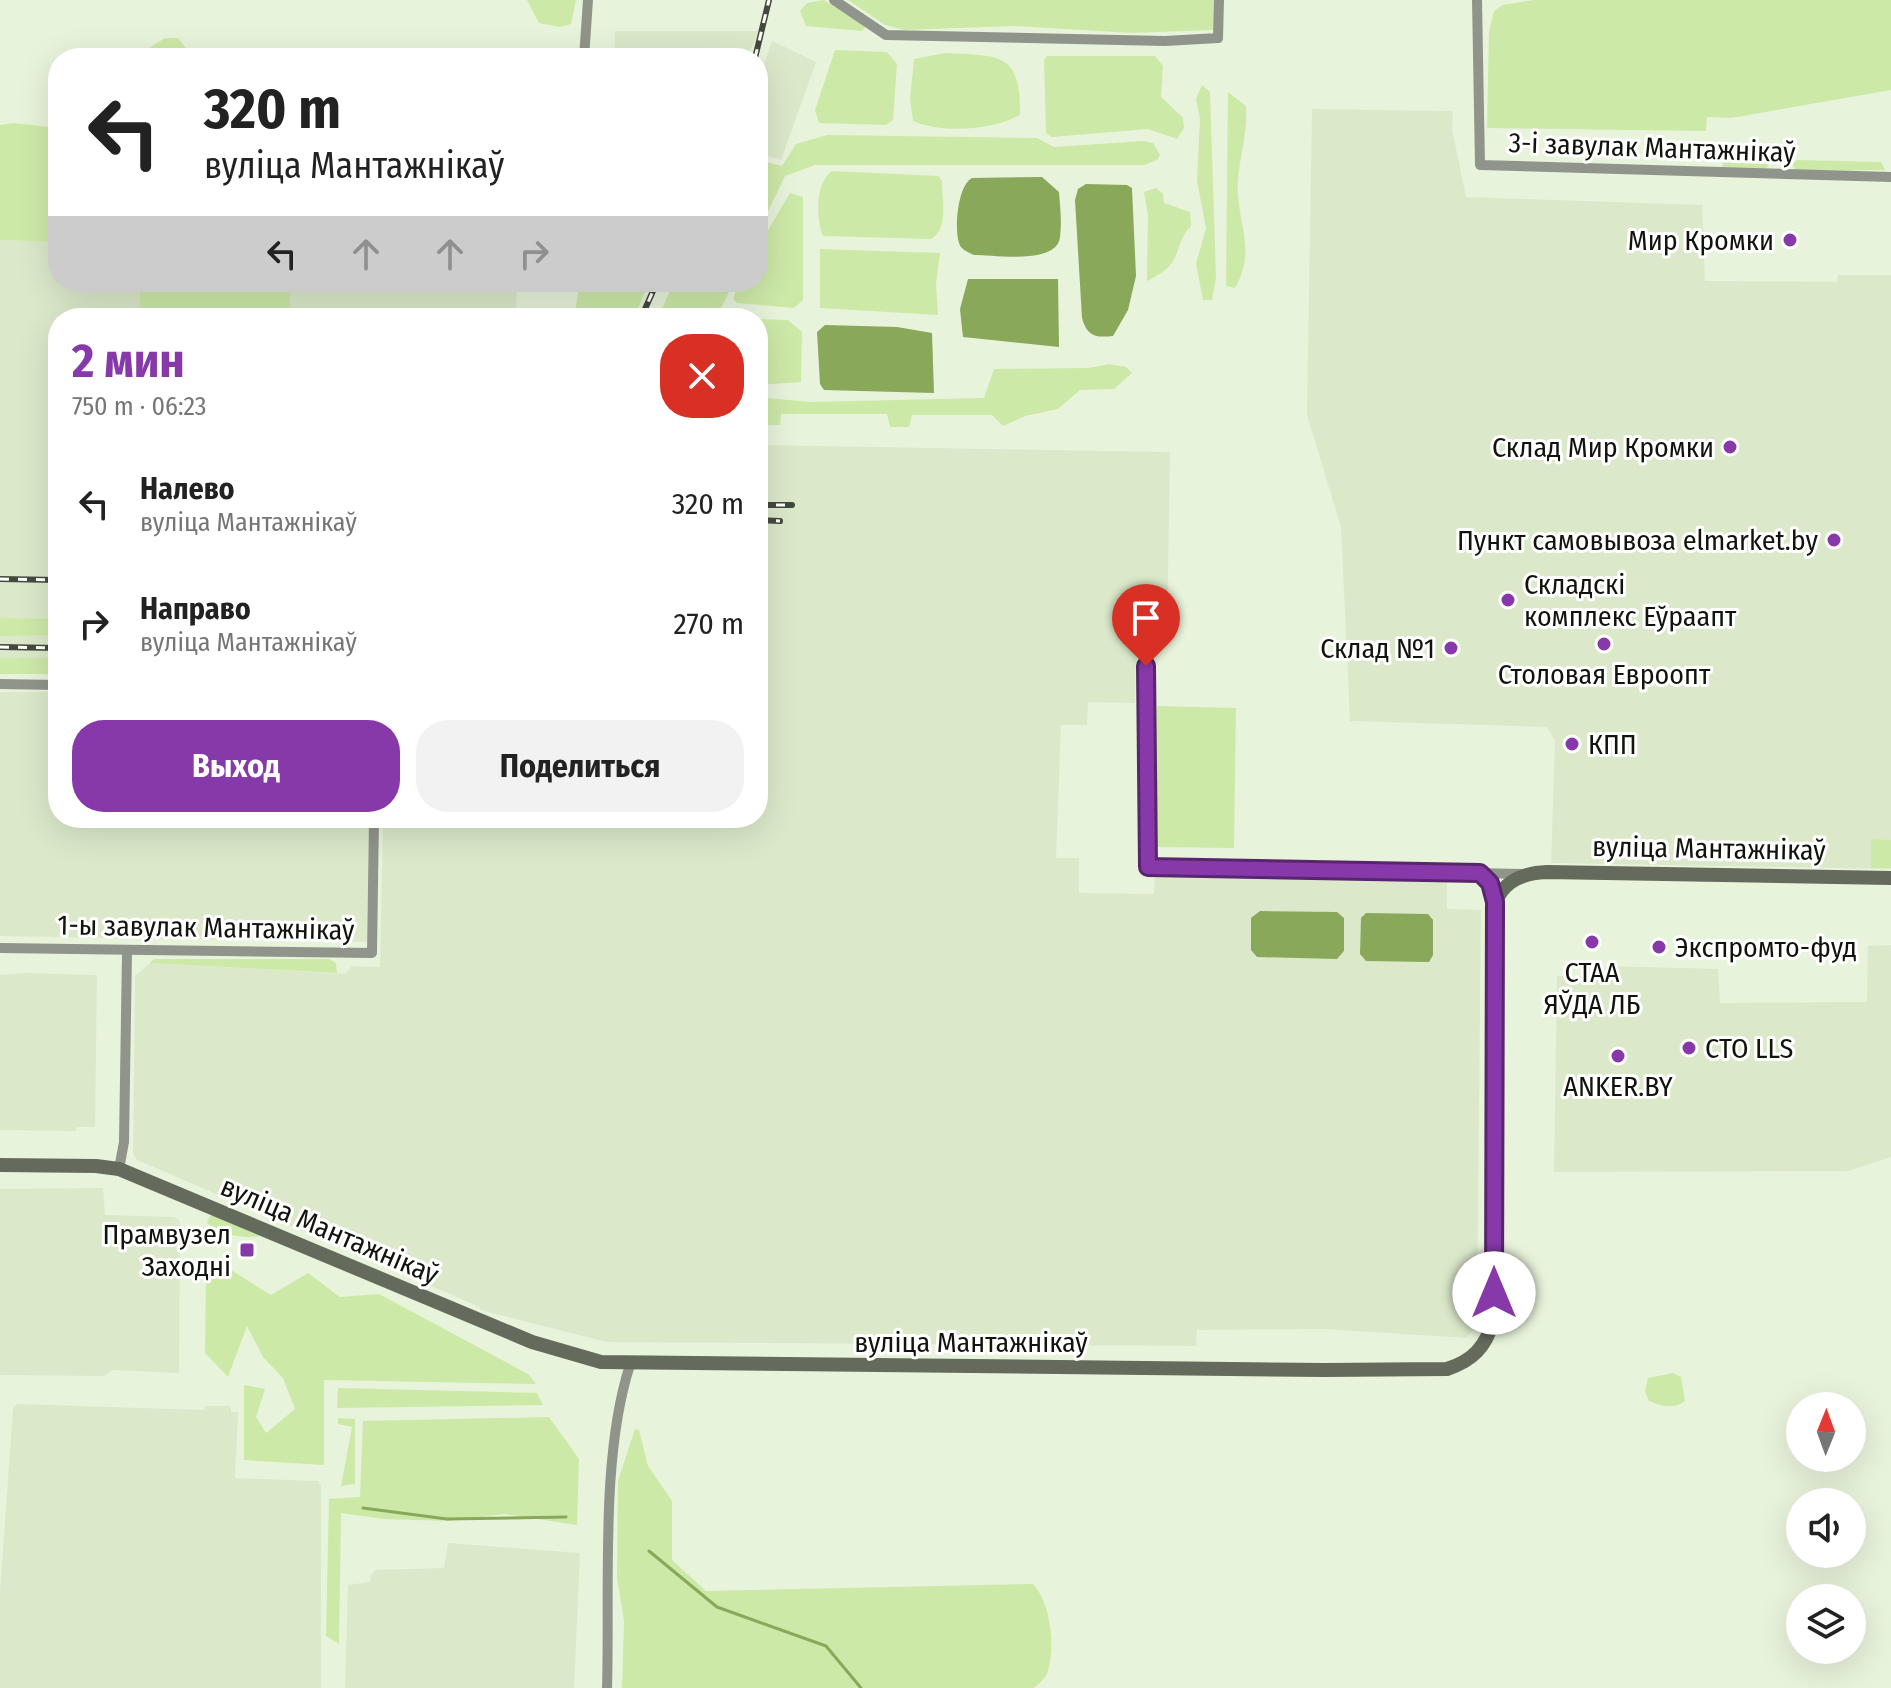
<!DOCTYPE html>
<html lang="ru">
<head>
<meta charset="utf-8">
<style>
	:root { --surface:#fff; --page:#f2f2f2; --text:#222; --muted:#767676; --accent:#8739a9 }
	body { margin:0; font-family:"Fira Sans Condensed",sans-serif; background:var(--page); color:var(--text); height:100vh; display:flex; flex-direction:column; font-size:30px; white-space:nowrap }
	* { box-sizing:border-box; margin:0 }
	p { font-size:26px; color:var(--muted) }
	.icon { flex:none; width:44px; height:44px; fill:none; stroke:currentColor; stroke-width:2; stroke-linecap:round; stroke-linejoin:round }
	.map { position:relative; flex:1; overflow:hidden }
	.details { position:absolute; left:48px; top:308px; width:720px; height:520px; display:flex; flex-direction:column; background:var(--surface); border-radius:32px; box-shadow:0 8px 32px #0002 }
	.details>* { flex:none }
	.banner { position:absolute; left:48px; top:48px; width:720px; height:244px; border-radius:32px; box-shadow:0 8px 32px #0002; background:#fff; color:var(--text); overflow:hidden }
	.needle { width:52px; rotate:1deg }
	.fabs { position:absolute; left:1786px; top:1392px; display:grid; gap:16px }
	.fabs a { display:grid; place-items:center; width:80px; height:80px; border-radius:50%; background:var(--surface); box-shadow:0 8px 32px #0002; font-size:40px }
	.pin { position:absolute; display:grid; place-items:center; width:68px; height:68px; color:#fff; margin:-82px -34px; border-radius:50% 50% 50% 0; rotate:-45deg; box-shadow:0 0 8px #0007 }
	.pin .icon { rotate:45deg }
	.me { position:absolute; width:88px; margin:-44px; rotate:0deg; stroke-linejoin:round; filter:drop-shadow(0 0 6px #0008) }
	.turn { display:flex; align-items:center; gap:28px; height:168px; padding:0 24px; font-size:36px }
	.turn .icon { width:104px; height:104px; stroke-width:2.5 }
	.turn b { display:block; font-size:56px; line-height:68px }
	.lanes { display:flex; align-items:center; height:76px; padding:0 24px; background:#0003; justify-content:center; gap:40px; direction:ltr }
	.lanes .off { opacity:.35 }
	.round { display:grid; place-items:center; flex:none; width:84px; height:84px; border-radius:32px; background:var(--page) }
	.overview { display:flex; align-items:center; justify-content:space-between; height:136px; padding:0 24px }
	h1 { font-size:48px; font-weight:700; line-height:60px; color:var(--accent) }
	.button { display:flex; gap:16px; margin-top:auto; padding:16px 24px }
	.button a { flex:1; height:92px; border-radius:32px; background:var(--accent); color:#fff; font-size:32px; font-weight:700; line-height:92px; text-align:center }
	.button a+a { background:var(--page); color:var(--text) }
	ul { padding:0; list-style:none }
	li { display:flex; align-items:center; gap:24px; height:120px; padding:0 24px }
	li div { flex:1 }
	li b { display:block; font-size:30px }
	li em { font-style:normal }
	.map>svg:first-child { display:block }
	.built { fill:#dbe9ca }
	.green { fill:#cde9a8 }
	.water { fill:#89a859 }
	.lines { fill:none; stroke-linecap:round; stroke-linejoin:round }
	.stream { stroke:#89a859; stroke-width:3 }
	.street { stroke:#90958b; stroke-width:10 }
	.secondary { stroke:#646a5c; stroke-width:14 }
	.rail-casing { stroke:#44493d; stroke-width:6 }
	.rail { stroke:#fff; stroke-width:3; stroke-dasharray:9; stroke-linecap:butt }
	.route-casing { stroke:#58256e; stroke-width:20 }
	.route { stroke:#8739a9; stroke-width:14 }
	.poi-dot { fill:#8739a9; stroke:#fff; stroke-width:3 }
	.labels { text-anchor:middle; stroke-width:6; stroke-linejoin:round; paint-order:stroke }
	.street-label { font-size:28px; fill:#11140c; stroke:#fff }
	.poi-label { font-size:28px; fill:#11140c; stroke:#fff; text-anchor:end }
</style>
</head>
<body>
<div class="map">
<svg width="1891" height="1688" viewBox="0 0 1891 1688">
	<rect width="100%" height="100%" fill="#e8f3db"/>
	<g class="built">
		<polygon points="615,31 759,31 747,58 615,58"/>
		<polygon points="772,41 816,62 781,160 758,152 758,82"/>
		<polygon points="1312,109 1453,111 1452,129 1466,197 1702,205 1705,281 1837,282 1838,275 1891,275 1891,869 1551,863 1555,741 1547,727 1350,721 1341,527 1307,415"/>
		<polygon points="0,240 58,242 58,282 140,282 139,318 58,318 58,674 0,674"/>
		<polygon points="290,282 517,282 516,318 290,318"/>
		<polygon points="758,445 1170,452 1167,642 1136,643 1135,703 1088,702 1087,725 1061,725 1056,858 1079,858 1079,893 1154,894 1155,872 1447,877 1447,909 1481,910 1477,1298 1476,1328 1466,1338 1323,1329 1197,1330 1196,1346 606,1342 480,1310 480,1307 137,1160 133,1154 135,976 150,963 345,974 352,966 380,967 383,818 758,818"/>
		<polygon points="0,692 58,692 58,818 369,818 367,942 0,936"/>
		<polygon points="1891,945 1891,1157 1848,1171 1554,1172 1557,976 1604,976 1605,966 1718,969 1720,1003 1867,1002 1868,946"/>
		<polygon points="24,973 97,975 95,1127 77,1127 76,1131 0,1130 0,975"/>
		<polygon points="103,1188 105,1215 174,1217 180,1221 179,1373 114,1370 104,1376 0,1375 0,1189"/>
		<polygon points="17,1404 204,1410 205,1406 231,1406 231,1412 238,1412 235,1478 318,1481 321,1486 321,1688 0,1688 0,1592 13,1409"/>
		<polygon points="448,1543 580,1553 574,1688 345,1688 348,1585 370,1582 371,1575 376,1570 444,1568"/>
	</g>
	<g class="green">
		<polygon points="527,0 576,0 571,24 560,27 539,23"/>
		<polygon points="824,0 863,25 865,28 861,31 806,26 800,11 807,3"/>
		<polygon points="848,0 1216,0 1218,23 1213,30 1131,33 1014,26 904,30 885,25"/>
		<polygon points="1533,0 1891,0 1891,90 1731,118 1707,117 1706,131 1487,128 1489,32 1494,11 1503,5"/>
		<polygon points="165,38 178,38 194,58 133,58"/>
		<polygon points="835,50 887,52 897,64 893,120 886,125 819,123 815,110"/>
		<path d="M945 53C999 56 1021 51 1020 115 992 130 943 134 913 121L910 99 914 59Z"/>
		<polygon points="1047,56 1155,56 1163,66 1161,97 1183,118 1184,128 1177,139 1148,129 1052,137 1046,133 1044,60"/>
		<polygon points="1202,85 1210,92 1216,277 1212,300 1203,300 1196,264 1206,228 1197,181 1200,119 1196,99"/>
		<path d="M1228 92 1246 106C1248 133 1240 154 1238 180 1235 222 1258 248 1235 288L1226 286Z"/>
		<polygon points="14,123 49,127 58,124 58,242 0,240 0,125"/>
		<polygon points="827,135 1037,138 1054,147 1143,141 1153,143 1160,155 1157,160 1144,165 815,165 785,176 758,232 758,160 782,166 796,144"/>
		<polygon points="1724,158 1764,159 1769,165 1765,170 1722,168"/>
		<polygon points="1797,160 1881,162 1885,170 1796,171 1792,164"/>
		<path d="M832 171 938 176 942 181C942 198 949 230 931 239L823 236C816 218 815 183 832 171Z"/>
		<path d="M1156 188 1163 194 1164 203 1190 212 1191 226C1170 249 1187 262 1147 281L1148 215 1144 192Z"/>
		<polygon points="790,193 803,197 803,300 794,308 737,303 733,299 739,282 758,282 758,247"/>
		<polygon points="820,249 940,253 936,284 938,315 820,308"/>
		<polygon points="140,282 290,282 290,318 139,318"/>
		<polygon points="580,282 649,282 634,318 574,318"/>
		<polygon points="674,282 734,282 716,318 658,318"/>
		<polygon points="758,319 788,320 802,332 801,382 758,385"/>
		<polygon points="1109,364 1126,367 1132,373 1114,389 1080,390 1058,409 1025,416 1003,426 992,415 912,415 909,427 890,427 887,414 781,414 780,425 761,425 758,397 810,402 984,398 994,369 1089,368"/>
		<polygon points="0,618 58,619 58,635 0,636"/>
		<rect x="0" y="658" width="58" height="16"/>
		<polygon points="1157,706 1236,708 1234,848 1155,847"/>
		<polygon points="1871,839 1891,840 1891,868 1871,868"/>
		<polygon points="154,959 329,959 336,963 337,973 150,963"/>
		<path d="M210 1216H215L260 1236C242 1239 222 1235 207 1223Z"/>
		<polygon points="223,1265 271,1295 308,1273 340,1297 379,1294 528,1374 536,1384 324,1380 324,1465 244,1460 244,1385 265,1389 256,1417 266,1433 295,1409 283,1378 263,1357 247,1326 228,1377 205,1353 206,1273"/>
		<path d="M1673 1373 1681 1377 1685 1401C1673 1410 1662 1406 1649 1401L1645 1391 1648 1378Z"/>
		<polygon points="338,1388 537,1393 543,1405 337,1408"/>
		<polygon points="549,1417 579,1459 577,1525 504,1514 449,1521 384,1519 341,1513 339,1644 326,1636 329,1499 360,1497 363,1421"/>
		<polygon points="338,1418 355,1419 355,1484 341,1486 352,1427 338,1424"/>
		<path d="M635 1429 639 1430 648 1466 672 1501V1560L706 1591 1033 1584C1051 1603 1056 1649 1047 1674 1045 1679 1038 1684 1034 1688H622L624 1621 617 1578 618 1481Z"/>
	</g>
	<g class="water">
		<path d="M1042 177 1059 192C1060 206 1062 222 1060 237 1057 265 995 255 974 255 968 252 961 250 959 243 954 228 958 185 972 178Z"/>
		<path d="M1086 184 1127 185 1132 188 1136 276 1128 310 1113 336C1095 338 1087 336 1082 318L1075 200 1078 189Z"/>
		<polygon points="968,279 1058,279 1059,347 963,337 960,309"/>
		<polygon points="825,325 897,327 932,333 934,393 824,390 820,384 817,332"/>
		<polygon points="1260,911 1337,912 1344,918 1344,951 1337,959 1257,957 1251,950 1251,918"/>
		<polygon points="1366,913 1428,914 1433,920 1433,955 1429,962 1366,961 1360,954 1361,918"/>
	</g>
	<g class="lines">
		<g class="stream">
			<polyline points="363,1508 447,1519 566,1517"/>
			<polyline points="649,1551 717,1607 826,1646 861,1688"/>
		</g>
		<g class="street">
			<polyline points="834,0 886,35 1165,41 1218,38 1219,0"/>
			<polyline points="1477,0 1480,165 1891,177"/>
			<polyline points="584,58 588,0"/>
			<polyline points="1146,666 1148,867 1525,874"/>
			<polyline points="0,684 58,685"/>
			<polyline points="0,948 372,953 374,818"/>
			<polyline points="119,1169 124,1142 127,952"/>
			<path d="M607 1688C610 1590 600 1457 630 1365"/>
		</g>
		<g class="secondary">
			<polyline points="1480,873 1490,883 1495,902"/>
			<path d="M0 1165 96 1166 119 1169 532 1342 601 1362 1324 1370 1447 1369C1472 1361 1486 1347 1493 1321V915C1496 885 1519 873 1547 872L1891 878"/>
		</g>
		<g class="rail-casing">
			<g id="rail">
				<polyline points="755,58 769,0"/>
				<polyline points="641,318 657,282"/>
				<polyline points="758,505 792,505"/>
				<polyline points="758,520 780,521"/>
				<polyline points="0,579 58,580"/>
				<polyline points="0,647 58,648"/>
			</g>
		</g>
		<use href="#rail" class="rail"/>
	</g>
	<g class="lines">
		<g class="route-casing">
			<polyline id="route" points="1146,666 1148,867 1480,873 1490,883 1495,902 1494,1293"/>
		</g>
		<use href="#route" class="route"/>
	</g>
	<g class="poi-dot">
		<circle cx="1790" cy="240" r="8"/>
		<circle cx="1730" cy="447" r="8"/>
		<circle cx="1834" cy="540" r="8"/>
		<circle cx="1508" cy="600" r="8"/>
		<circle cx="1604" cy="644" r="8"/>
		<circle cx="1451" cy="648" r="8"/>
		<circle cx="1572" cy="744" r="8"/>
		<circle cx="1592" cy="942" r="8"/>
		<circle cx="1659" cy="947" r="8"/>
		<circle cx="1689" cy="1048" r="8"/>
		<circle cx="1618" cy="1056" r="8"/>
		<rect x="239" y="1242" width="16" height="16" rx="4"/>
	</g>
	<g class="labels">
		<g class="street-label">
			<text transform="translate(1652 147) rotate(2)" y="10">3-і завулак Мантажнікаў</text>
			<text transform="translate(1709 848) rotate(1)" y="10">вуліца Мантажнікаў</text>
			<text transform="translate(206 927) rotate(1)" y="10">1-ы завулак Мантажнікаў</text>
			<text transform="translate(330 1230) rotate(23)" y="10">вуліца Мантажнікаў</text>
			<text x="971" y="1352">вуліца Мантажнікаў</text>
		</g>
		<g class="poi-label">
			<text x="1774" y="250">Мир Кромки</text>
			<text x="1714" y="457">Склад Мир Кромки</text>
			<text x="1818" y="550">Пункт самовывоза elmarket.by</text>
			<text x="1524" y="594" text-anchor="start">Складскі<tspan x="1524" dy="32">комплекс Еўраапт</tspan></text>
			<text x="1435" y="658">Склад №1</text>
			<text x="1604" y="684" text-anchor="middle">Столовая Евроопт</text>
			<text x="1588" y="754" text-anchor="start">КПП</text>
			<text x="1675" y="957" text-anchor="start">Экспромто-фуд</text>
			<text x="1592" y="982" text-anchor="middle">СТАА<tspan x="1592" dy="32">ЯЎДА ЛБ</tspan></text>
			<text x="1705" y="1058" text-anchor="start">СТО LLS</text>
			<text x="1618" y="1096" text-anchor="middle">ANKER.BY</text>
			<text x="231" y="1244">Прамвузел<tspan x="231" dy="32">Заходні</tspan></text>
		</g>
	</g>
</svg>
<div class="fabs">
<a><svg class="needle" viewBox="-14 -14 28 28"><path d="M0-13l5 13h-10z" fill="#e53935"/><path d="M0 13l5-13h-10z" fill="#767676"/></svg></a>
<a><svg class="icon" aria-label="sound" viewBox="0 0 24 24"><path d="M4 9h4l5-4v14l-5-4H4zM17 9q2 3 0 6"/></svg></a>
<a><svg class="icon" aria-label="layers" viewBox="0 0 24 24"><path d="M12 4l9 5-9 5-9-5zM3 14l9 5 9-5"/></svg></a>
</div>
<div class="pin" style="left:1146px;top:666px;background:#d93025"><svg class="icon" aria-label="arrive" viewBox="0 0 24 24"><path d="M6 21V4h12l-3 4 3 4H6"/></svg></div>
<svg class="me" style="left:1494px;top:1293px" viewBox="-20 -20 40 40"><circle r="19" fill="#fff"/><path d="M0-13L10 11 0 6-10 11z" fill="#8739a9"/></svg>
<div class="banner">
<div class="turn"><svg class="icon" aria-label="left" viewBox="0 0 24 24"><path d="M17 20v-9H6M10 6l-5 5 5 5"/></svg><div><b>320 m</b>вуліца Мантажнікаў</div></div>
<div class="lanes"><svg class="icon" aria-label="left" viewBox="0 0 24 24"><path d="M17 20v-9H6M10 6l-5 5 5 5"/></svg><svg class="icon off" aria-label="ahead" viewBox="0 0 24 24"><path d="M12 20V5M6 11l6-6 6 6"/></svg><svg class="icon off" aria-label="ahead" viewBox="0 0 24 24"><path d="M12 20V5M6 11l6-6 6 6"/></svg><svg class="icon off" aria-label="right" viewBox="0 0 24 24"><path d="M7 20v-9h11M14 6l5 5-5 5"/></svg></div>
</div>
<section class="details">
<div class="overview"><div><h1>2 мин</h1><p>750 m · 06:23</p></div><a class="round" style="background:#d93025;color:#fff"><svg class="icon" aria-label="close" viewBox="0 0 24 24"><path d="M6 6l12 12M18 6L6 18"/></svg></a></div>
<ul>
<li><svg class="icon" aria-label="left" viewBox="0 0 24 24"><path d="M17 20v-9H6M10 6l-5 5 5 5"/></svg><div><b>Налево</b><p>вуліца Мантажнікаў</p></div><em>320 m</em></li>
<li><svg class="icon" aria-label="right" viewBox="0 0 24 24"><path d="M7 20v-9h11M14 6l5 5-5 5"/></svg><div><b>Направо</b><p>вуліца Мантажнікаў</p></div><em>270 m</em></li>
</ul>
<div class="button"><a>Выход</a><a>Поделиться</a></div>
</section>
</div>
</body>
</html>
